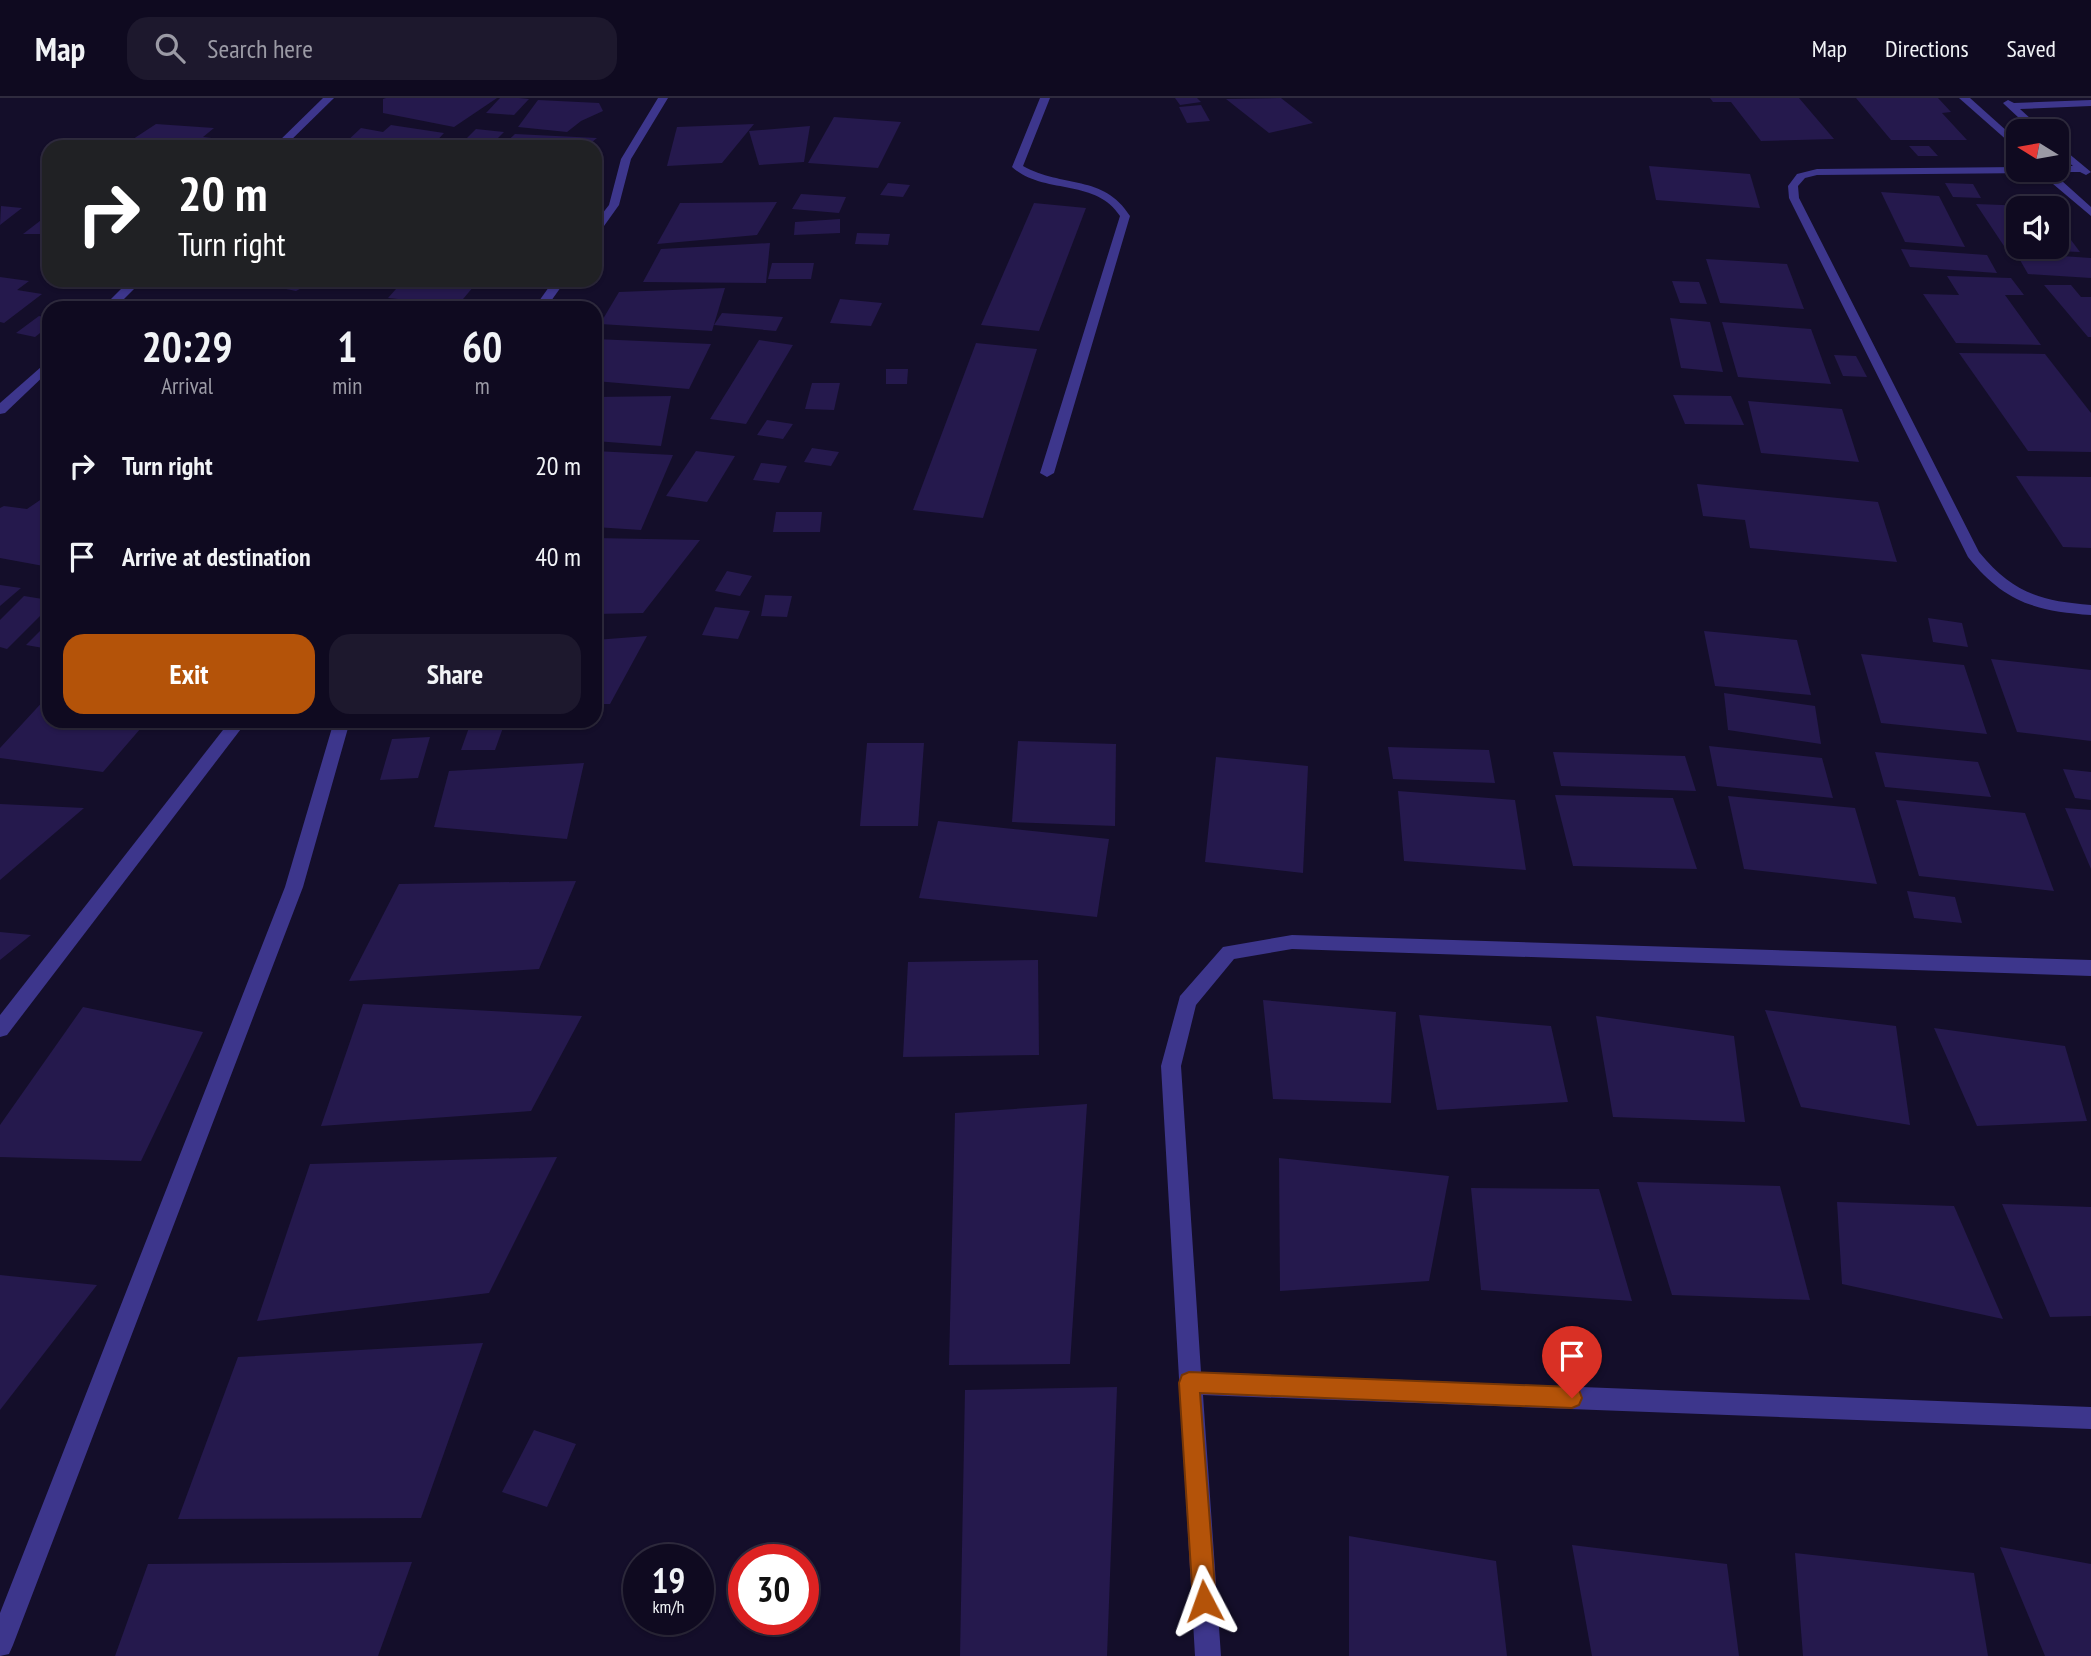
<!DOCTYPE html>
<html lang="en">
<head>
<meta charset="utf-8">
<style>
	:root { --surface:#0f0a20; --page:#1d182d; --text:#f1f3f6; --muted:#9b9aa5; --line:#2f2b3e; --accent:#b45309 }
	body { margin:0; font-family:"PT Sans Narrow",sans-serif; background:var(--page); color:var(--text); height:100vh; display:flex; flex-direction:column; font-size:26px; white-space:nowrap }
	* { box-sizing:border-box; margin:0 }
	p { font-size:23px; color:var(--muted) }
	.icon { flex:none; width:38px; height:38px; fill:none; stroke:currentColor; stroke-width:2; stroke-linecap:round; stroke-linejoin:round }
	.map { position:relative; flex:1; overflow:hidden }
	.drawer { position:absolute; left:42px; top:203px; width:560px; height:427px; display:flex; flex-direction:column; background:var(--surface); border-radius:21px; box-shadow:0 2px 5px #0004,0 0 0 2px var(--line) }
	.drawer>* { flex:none }
	.banner { position:absolute; left:42px; top:42px; width:560px; height:147px; border-radius:21px; box-shadow:0 2px 5px #0004,0 0 0 2px var(--line); background:#202124; color:#fff; overflow:hidden }
	.needle { width:46px; rotate:281deg }
	.fabs { position:absolute; left:2006px; top:21px; display:grid; gap:14px }
	.fabs a { display:grid; place-items:center; width:63px; height:63px; border-radius:14px; background:var(--surface); box-shadow:0 2px 5px #0004,0 0 0 2px var(--line); font-size:35px }
	.speed { position:absolute; left:623px; top:1446px; display:flex; gap:14px; font-size:35px; font-weight:700; text-align:center }
	.speed>* { display:grid; place-content:center; width:91px; height:91px; border-radius:50%; background:var(--surface); box-shadow:0 2px 5px #0004,0 0 0 2px var(--line); line-height:1 }
	.speed small { font-size:18px; font-weight:400 }
	.speed .limit { border:10px solid #d22; background:#fff; color:#111 }
	.pin { position:absolute; display:grid; place-items:center; width:60px; height:60px; color:#fff; margin:-72px -30px; border-radius:50% 50% 50% 0; rotate:-45deg; box-shadow:0 0 7px #0007 }
	.pin .icon { rotate:45deg }
	.me { position:absolute; width:77px; margin:-38px; rotate:356deg; stroke-linejoin:round; filter:drop-shadow(0 0 5px #0008) }
	.turn { display:flex; align-items:center; gap:24px; height:147px; padding:0 21px; font-size:32px }
	.turn .icon { width:91px; height:91px; stroke-width:2.5 }
	.turn b { display:block; font-size:49px; line-height:60px }
	.eta { display:flex; justify-content:space-evenly; align-items:center; height:119px; text-align:center }
	.eta b { font-size:42px; font-weight:600; line-height:49px }
	.primary-button { display:flex; gap:14px; margin-top:auto; padding:14px 21px }
	.primary-button a { flex:1; height:80px; border-radius:21px; background:var(--accent); color:#fff; font-size:28px; font-weight:600; line-height:80px; text-align:center }
	.primary-button a+a { background:var(--page); color:var(--text) }
	ul { padding:0; list-style:none }
	li { display:flex; align-items:center; gap:21px; height:91px; padding:0 21px }
	li div { flex:1 }
	li b { display:block; font-size:26px }
	li em { font-style:normal }
	header { display:flex; align-items:center; gap:42px; box-sizing:border-box; height:98px; padding:0 35px; background:var(--surface); border-bottom:2px solid var(--line) }
	header strong { font-size:33px }
	nav { display:flex; gap:38px; margin-inline-start:auto; font-size:24px }
	.search { width:490px; height:63px; background:var(--page); display:flex; align-items:center; gap:18px; box-sizing:border-box; padding:0 24px; border-radius:21px; color:var(--muted); font-size:26px }
	.map>svg:first-child { display:block }
	.building { fill:#25194d }
	.lines { fill:none; stroke-linecap:round; stroke-linejoin:round }
	.minor { fill:#3d368c; fill-rule:evenodd }
	.route { fill:#b45309; stroke:#753606; stroke-width:2 }
</style>
</head>
<body>
<header>
<strong>Map</strong>
<div class="search"><svg class="icon" aria-label="search" viewBox="0 0 24 24"><circle cx="10" cy="10" r="6"/><path d="M15 15l6 6"/></svg>Search here</div>
<nav><a>Map</a><a>Directions</a><a>Saved</a></nav>
</header>
<div class="map">
<svg width="2091" height="1558" viewBox="0 0 2091 1558">
	<rect width="100%" height="100%" fill="#140e2a"/>
	<g class="building">
		<polygon points="386,0 497,0 454,29 383,15 383,1"/>
		<polygon points="500,0 519,0 529,1 514,17 486,15"/>
		<polygon points="1175,0 1197,0 1201,4 1180,7"/>
		<polygon points="1281,0 1313,25 1269,35 1226,1"/>
		<polygon points="1710,0 1799,0 1834,41 1761,43 1731,4 1713,4"/>
		<polygon points="1856,0 1938,0 1951,14 1942,15 1967,42 1891,42"/>
		<polygon points="538,2 599,5 603,13 581,23 567,34 518,29"/>
		<polygon points="1201,7 1210,23 1187,25 1179,9"/>
		<polygon points="834,19 901,24 878,70 808,65"/>
		<polygon points="156,26 214,30 203,39 229,42 217,49 121,49"/>
		<polygon points="754,26 722,65 667,68 677,29"/>
		<polygon points="391,27 444,35 431,49 349,49 344,46 361,30 383,34"/>
		<polygon points="810,28 804,64 759,67 749,33"/>
		<polygon points="476,31 504,34 489,49 458,49"/>
		<polygon points="515,36 597,40 586,49 501,49"/>
		<polygon points="1909,48 1929,48 1938,58 1918,58"/>
		<polygon points="1649,68 1750,76 1760,110 1656,102"/>
		<polygon points="888,85 910,87 903,99 880,97"/>
		<polygon points="1945,85 1973,86 1981,100 1953,99"/>
		<polygon points="1881,94 1939,98 1965,149 1905,144"/>
		<polygon points="801,96 846,99 839,115 792,111"/>
		<polygon points="777,104 757,137 657,146 680,105"/>
		<polygon points="1034,105 1086,110 1039,233 981,227"/>
		<polygon points="1976,106 2029,108 2029,110 2018,110 2018,149 2056,149 2056,122 2080,154 2006,151"/>
		<polygon points="1,108 22,110 0,127"/>
		<polygon points="49,116 49,136 23,136"/>
		<polygon points="840,121 840,135 794,137 795,124"/>
		<polygon points="857,135 890,136 888,147 855,146"/>
		<polygon points="770,145 766,185 643,184 661,151"/>
		<polygon points="1901,151 1987,157 1997,175 1910,169"/>
		<polygon points="2016,155 2091,160 2091,180 2028,176"/>
		<polygon points="1706,161 1787,166 1804,211 1720,205"/>
		<polygon points="772,165 814,165 811,181 768,181"/>
		<polygon points="1947,178 2011,180 2024,197 2005,197 2041,247 1956,245 1923,196 1959,197"/>
		<polygon points="0,179 29,183 17,192 42,196 4,225 0,224"/>
		<polygon points="242,182 317,182 296,193"/>
		<polygon points="404,182 479,182 458,207 388,200"/>
		<polygon points="1672,183 1699,184 1707,206 1680,205"/>
		<polygon points="2044,187 2071,187 2081,199 2091,199 2091,239 2088,239"/>
		<polygon points="725,190 712,233 600,226 619,194"/>
		<polygon points="840,201 882,205 871,228 830,225"/>
		<polygon points="722,215 783,219 776,233 714,227"/>
		<polygon points="39,218 49,220 49,228 35,239 16,235"/>
		<polygon points="1670,220 1710,224 1723,274 1681,270"/>
		<polygon points="1722,224 1811,231 1831,286 1738,279"/>
		<polygon points="595,241 711,246 689,291 595,283"/>
		<polygon points="759,242 793,247 746,326 710,321"/>
		<polygon points="976,245 1037,251 983,420 913,412"/>
		<polygon points="1959,255 2045,256 2091,315 2091,354 2028,353"/>
		<polygon points="1834,257 1856,258 1867,279 1843,278"/>
		<polygon points="886,271 908,271 907,286 886,286"/>
		<polygon points="812,285 840,285 834,312 805,311"/>
		<polygon points="1673,297 1731,298 1744,327 1685,326"/>
		<polygon points="671,298 661,348 595,343 595,299"/>
		<polygon points="1748,303 1842,311 1859,364 1761,355"/>
		<polygon points="767,322 793,326 783,341 757,337"/>
		<polygon points="812,350 839,354 831,368 804,364"/>
		<polygon points="595,353 673,357 641,432 595,429"/>
		<polygon points="696,353 735,358 707,404 666,398"/>
		<polygon points="761,365 787,368 779,385 753,382"/>
		<polygon points="2016,378 2091,379 2091,450 2063,449"/>
		<polygon points="1697,386 1878,404 1897,464 1750,450 1745,422 1703,418"/>
		<polygon points="49,396 49,469 0,460 0,410 4,408 27,411"/>
		<polygon points="776,414 822,414 820,434 773,434"/>
		<polygon points="595,440 700,442 643,515 595,516"/>
		<polygon points="727,473 752,478 740,498 715,493"/>
		<polygon points="0,487 21,490 0,508"/>
		<polygon points="765,497 792,498 787,519 761,518"/>
		<polygon points="24,498 49,502 49,509 7,551 0,549 0,522"/>
		<polygon points="715,509 750,513 738,541 702,537"/>
		<polygon points="1928,520 1962,525 1968,549 1933,544"/>
		<polygon points="49,524 49,551 26,547"/>
		<polygon points="1704,533 1797,542 1811,597 1715,588"/>
		<polygon points="647,538 610,606 595,606 595,542"/>
		<polygon points="1861,556 1964,567 1987,636 1881,625"/>
		<polygon points="1991,561 2091,572 2091,643 2017,634"/>
		<polygon points="1724,595 1815,608 1821,646 1728,632"/>
		<polygon points="47,599 49,599 49,623 147,623 103,674 0,660 0,650"/>
		<polygon points="471,624 505,624 495,652 461,652"/>
		<polygon points="430,639 418,680 380,682 392,641"/>
		<polygon points="1018,643 1116,646 1115,728 1012,724"/>
		<polygon points="867,645 924,645 918,728 860,728"/>
		<polygon points="1709,648 1822,660 1833,700 1717,688"/>
		<polygon points="1388,649 1489,652 1495,685 1393,681"/>
		<polygon points="1553,654 1685,658 1696,693 1561,688"/>
		<polygon points="1875,654 1978,664 1991,699 1885,689"/>
		<polygon points="1216,659 1308,668 1303,775 1205,764"/>
		<polygon points="584,665 567,741 434,729 449,673"/>
		<polygon points="2063,671 2091,674 2091,702 2075,700"/>
		<polygon points="1398,693 1515,702 1526,772 1404,763"/>
		<polygon points="1555,697 1673,700 1697,771 1573,768"/>
		<polygon points="1728,698 1855,710 1877,786 1744,771"/>
		<polygon points="1896,702 2025,715 2054,793 1919,778"/>
		<polygon points="0,706 84,710 0,782"/>
		<polygon points="2065,710 2091,712 2091,771"/>
		<polygon points="938,723 1109,741 1097,819 919,800"/>
		<polygon points="576,783 539,871 349,883 399,786"/>
		<polygon points="1907,793 1955,799 1962,825 1914,820"/>
		<polygon points="0,834 31,837 0,862"/>
		<polygon points="1038,862 1039,957 903,959 908,864"/>
		<polygon points="1263,902 1396,914 1391,1005 1273,1001"/>
		<polygon points="363,906 582,918 531,1013 321,1028"/>
		<polygon points="83,909 203,934 141,1063 0,1059 0,1027"/>
		<polygon points="1765,912 1896,928 1910,1027 1801,1009"/>
		<polygon points="1419,917 1551,928 1568,1004 1437,1012"/>
		<polygon points="1596,918 1734,938 1745,1024 1613,1019"/>
		<polygon points="1934,930 2065,948 2087,1023 1977,1028"/>
		<polygon points="1087,1006 1070,1266 949,1267 955,1015"/>
		<polygon points="557,1059 489,1195 257,1223 310,1066"/>
		<polygon points="1279,1060 1449,1078 1429,1183 1280,1193"/>
		<polygon points="1637,1084 1780,1088 1810,1202 1672,1197"/>
		<polygon points="1471,1090 1599,1091 1632,1203 1481,1192"/>
		<polygon points="1837,1104 1954,1108 2003,1221 1842,1186"/>
		<polygon points="2002,1106 2091,1109 2091,1218 2050,1219"/>
		<polygon points="0,1177 97,1187 0,1312"/>
		<polygon points="483,1245 421,1420 178,1421 238,1259"/>
		<polygon points="1117,1289 1107,1558 960,1558 965,1292"/>
		<polygon points="534,1332 576,1346 547,1409 502,1394"/>
		<polygon points="1349,1438 1496,1463 1507,1558 1349,1558"/>
		<polygon points="1572,1447 1727,1466 1739,1558 1592,1558"/>
		<polygon points="2000,1449 2091,1466 2091,1558 2045,1558"/>
		<polygon points="1795,1455 1974,1475 1988,1558 1803,1558"/>
		<polygon points="412,1464 378,1558 115,1558 148,1466"/>
	</g>
	<g class="lines">
		<g class="minor">
			<polygon points="323,0 334,0 284,49 273,49"/>
			<polygon points="658,0 668,0 631,61 619,107 599,135 595,136 595,125 609,107 621,61"/>
			<path d="M1040 0H1050L1023 68C1062 90 1104 76 1130 118L1054 375 1047 379 1040 375 1120 118C1096 80 1043 97 1012 69Z"/>
			<polygon points="1959,0 1970,0 2018,43 2018,52"/>
			<polygon points="2008,2 2014,5 2091,2 2091,8 2020,11 2044,33 2033,33 2005,7 2003,5"/>
			<path d="M2056 45 2091 74 2086 77 2080 74H2052L2091 109V118L2040 75 1817 77 1805 80 1798 88 1799 100 1979 454C2013 495 2040 503 2091 507V517C2035 513 2004 504 1968 459L1789 100 1788 88 1797 76 1817 71 2018 69V72H2056V68H2073L2056 54Z"/>
			<polygon points="130,182 143,182 115,210 102,210"/>
			<polygon points="554,182 566,182 546,210 534,210"/>
			<polygon points="49,262 49,273 5,315 0,316 0,305"/>
			<polygon points="230,623 247,623 7,937 0,939 0,917"/>
			<polygon points="334,623 350,623 303,789 13,1547 9,1556 0,1558 0,1515 285,789"/>
			<polygon points="1292,837 2091,862 2091,878 1292,851 1234,861 1196,907 1181,968 1201,1274 2091,1309 2091,1331 1203,1297 1221,1558 1195,1558 1161,968 1180,898 1223,849"/>
		</g>
	</g>
	<polygon class="route" points="1189,1274 1572,1289 1579,1292 1582,1300 1579,1307 1572,1310 1200,1295 1216,1503 1212,1511 1204,1514 1196,1511 1193,1503 1179,1285 1182,1277"/>
</svg>
<div class="fabs">
<a><svg class="needle" viewBox="-14 -14 28 28"><path d="M0-13l5 13h-10z" fill="#e53935"/><path d="M0 13l5-13h-10z" fill="#9b9aa5"/></svg></a>
<a><svg class="icon" aria-label="sound" viewBox="0 0 24 24"><path d="M4 9h4l5-4v14l-5-4H4zM17 9q2 3 0 6"/></svg></a>
</div>
<div class="speed"><div>19<small>km/h</small></div><div class="limit">30</div></div>
<div class="pin" style="left:1572px;top:1300px;background:#d93025"><svg class="icon" aria-label="arrive" viewBox="0 0 24 24"><path d="M6 21V4h12l-3 4 3 4H6"/></svg></div>
<svg class="me" style="left:1204px;top:1503px" viewBox="-20 -20 40 40"><path d="M0-17L14 15 0 8-14 15z" fill="#b45309" stroke="#fff" stroke-width="4"/></svg>
<div class="banner">
<div class="turn"><svg class="icon" aria-label="right" viewBox="0 0 24 24"><path d="M7 20v-9h11M14 6l5 5-5 5"/></svg><div><b>20 m</b>Turn right</div></div>
</div>
<section class="drawer">
<div class="eta">
<div><b>20:29</b><p>Arrival</p></div>
<div><b>1</b><p>min</p></div>
<div><b>60</b><p>m</p></div>
</div>
<ul>
<li><svg class="icon" aria-label="right" viewBox="0 0 24 24"><path d="M7 20v-9h11M14 6l5 5-5 5"/></svg><div><b>Turn right</b></div><em>20 m</em></li>
<li><svg class="icon" aria-label="arrive" viewBox="0 0 24 24"><path d="M6 21V4h12l-3 4 3 4H6"/></svg><div><b>Arrive at destination</b></div><em>40 m</em></li>
</ul>
<div class="primary-button"><a>Exit</a><a>Share</a></div>
</section>
</div>
</body>
</html>
